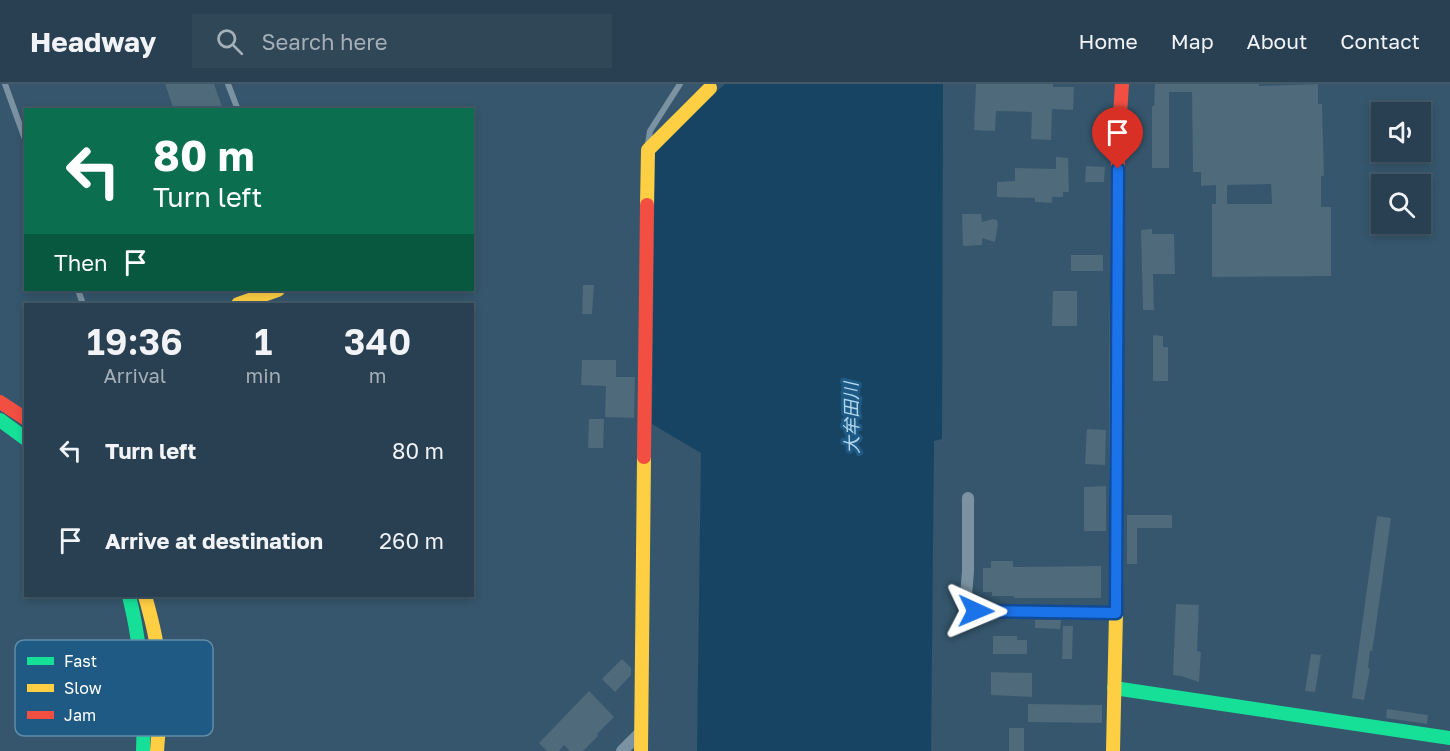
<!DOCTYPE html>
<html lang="en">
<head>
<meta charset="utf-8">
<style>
	:root { --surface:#284051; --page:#304758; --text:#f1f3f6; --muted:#a5afb7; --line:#445968 }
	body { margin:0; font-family:"Golos Text","Noto Sans JP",sans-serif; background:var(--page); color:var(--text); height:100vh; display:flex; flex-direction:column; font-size:22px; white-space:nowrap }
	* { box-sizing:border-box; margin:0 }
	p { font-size:20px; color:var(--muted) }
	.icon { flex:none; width:33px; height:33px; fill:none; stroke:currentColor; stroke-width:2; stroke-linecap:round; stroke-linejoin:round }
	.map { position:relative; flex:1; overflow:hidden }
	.sheet { position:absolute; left:24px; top:219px; width:450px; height:294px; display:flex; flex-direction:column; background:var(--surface); border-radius:0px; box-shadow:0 3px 9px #0003,0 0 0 2px var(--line) }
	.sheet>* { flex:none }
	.hud { position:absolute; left:24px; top:24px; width:450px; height:183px; border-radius:0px; box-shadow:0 3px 9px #0003,0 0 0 2px var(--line); background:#0b6e4f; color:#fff; overflow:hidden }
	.tools { position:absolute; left:1371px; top:18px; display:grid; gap:12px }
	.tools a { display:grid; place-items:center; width:60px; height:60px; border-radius:0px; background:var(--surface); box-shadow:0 3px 9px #0003,0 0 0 2px var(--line); font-size:30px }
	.pin { position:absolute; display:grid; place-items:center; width:51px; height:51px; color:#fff; margin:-62px -26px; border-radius:50% 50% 50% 0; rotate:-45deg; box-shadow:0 0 6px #0007 }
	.pin .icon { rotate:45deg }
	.me { position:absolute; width:66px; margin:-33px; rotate:91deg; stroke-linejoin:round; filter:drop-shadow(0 0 4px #0008) }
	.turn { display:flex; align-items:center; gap:21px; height:126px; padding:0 30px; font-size:27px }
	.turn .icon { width:78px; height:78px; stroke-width:2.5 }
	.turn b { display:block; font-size:42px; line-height:51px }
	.then { display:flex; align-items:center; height:57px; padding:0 30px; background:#0003; gap:12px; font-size:22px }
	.eta { display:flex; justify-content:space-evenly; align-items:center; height:102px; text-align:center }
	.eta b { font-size:36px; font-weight:600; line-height:42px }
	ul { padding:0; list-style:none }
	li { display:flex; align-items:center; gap:18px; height:90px; padding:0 30px }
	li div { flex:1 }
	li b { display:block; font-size:22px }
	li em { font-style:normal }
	header { display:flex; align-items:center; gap:36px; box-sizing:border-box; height:84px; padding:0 30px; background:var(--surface); border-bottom:2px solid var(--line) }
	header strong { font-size:28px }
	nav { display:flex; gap:33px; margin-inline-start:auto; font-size:21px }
	.search { width:420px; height:54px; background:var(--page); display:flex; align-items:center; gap:15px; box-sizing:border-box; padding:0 21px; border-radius:0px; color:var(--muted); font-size:22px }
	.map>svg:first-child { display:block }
	.water { fill:#174462 }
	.building { fill:#4e6a7b; fill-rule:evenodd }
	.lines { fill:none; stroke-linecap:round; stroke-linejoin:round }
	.lane { stroke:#7b92a2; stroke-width:6 }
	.street { stroke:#7b92a2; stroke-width:12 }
	.fast { stroke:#16e098; stroke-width:14 }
	.slow { stroke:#ffcf43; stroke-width:14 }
	.jam { stroke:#f24e42; stroke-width:14 }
	.route-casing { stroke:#114b97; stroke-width:15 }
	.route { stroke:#1a73e8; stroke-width:10 }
	.labels { text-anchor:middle; stroke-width:6; stroke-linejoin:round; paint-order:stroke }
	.water-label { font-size:18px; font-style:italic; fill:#b0d8f1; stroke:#1e5a83 }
	.key { fill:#1e5a83; stroke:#628ca8; stroke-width:1.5 }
	.key-label { font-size:16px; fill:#fff }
</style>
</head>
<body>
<header>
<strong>Headway</strong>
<div class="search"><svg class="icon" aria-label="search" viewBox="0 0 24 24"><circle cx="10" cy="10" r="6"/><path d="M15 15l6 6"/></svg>Search here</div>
<nav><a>Home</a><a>Map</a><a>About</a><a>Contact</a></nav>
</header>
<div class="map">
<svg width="1450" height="667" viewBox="0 0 1450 667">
	<rect width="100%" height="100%" fill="#35566c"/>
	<polygon class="water" points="725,0 943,0 942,355 934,357 931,667 697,667 701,369 652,340 655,66"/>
	<g class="building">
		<polygon points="165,0 214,0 223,26 174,26"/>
		<polygon points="976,0 1053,0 1053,3 1074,3 1073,26 1052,25 1051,56 1031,55 1032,28 996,27 995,47 974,46"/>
		<path d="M1155 0H1259V2L1318 0V20H1322L1324 92H1321V123H1331V192L1212 193V120H1216V101L1201 102V88H1193L1192 8H1169V84H1152V22H1154ZM1271 100 1272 120H1227V101Z"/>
		<polygon points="1056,73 1068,74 1069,108 1063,108 1063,113 1052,113 1052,119 1035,118 1035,114 997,113 997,98 1015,97 1015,84 1056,85"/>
		<polygon points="1086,82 1105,83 1104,98 1085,98"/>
		<polygon points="962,130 981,130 982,138 993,135 997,136 998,140 995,158 982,154 982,161 963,162"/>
		<polygon points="1152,145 1152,150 1174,150 1175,190 1153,190 1154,226 1143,226 1141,146"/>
		<rect x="1071" y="171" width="32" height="16"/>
		<polygon points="583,201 594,201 592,230 582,230"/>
		<polygon points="1053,207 1077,207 1077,242 1052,242"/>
		<polygon points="1153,251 1163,252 1163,263 1168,263 1168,297 1153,297"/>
		<polygon points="582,276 616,276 616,293 635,293 634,334 605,333 606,302 581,301"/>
		<polygon points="589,335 604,335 603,364 588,364"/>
		<polygon points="1087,345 1106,346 1105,381 1085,380"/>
		<polygon points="1106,402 1106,447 1084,447 1084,403"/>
		<polygon points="1127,431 1172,431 1172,444 1137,444 1137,480 1127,480"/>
		<polygon points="1377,432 1391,434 1374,555 1372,567 1370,567 1368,584 1370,585 1364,616 1352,614"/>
		<polygon points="991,477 1013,477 1013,483 1101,482 1101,514 1014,514 1014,512 992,512 992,508 983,508 983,484 991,484"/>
		<polygon points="1176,520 1199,521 1197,567 1201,568 1199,598 1181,592 1173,591"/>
		<polygon points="1035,536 1061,536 1060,545 1035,544"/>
		<polygon points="1063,542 1073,542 1072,575 1062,575"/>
		<polygon points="993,552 1017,552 1017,556 1027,556 1027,570 993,570"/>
		<polygon points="1311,570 1321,571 1315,608 1305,607"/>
		<polygon points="622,575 631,584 631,591 615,608 602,595"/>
		<polygon points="991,588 1032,589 1032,613 991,611"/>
		<polygon points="589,607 614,633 597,650 598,652 583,667 570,667 564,661 559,667 547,667 539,659"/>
		<polygon points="1028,620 1102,621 1102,639 1028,638"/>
		<polygon points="1387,625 1428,631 1427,640 1386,634"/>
		<rect x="1009" y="644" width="15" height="23"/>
	</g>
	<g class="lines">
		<g class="lane">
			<polyline points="5,0 26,58"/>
			<polyline points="228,0 238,26"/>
			<polyline points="648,60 650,47 680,0"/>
			<polyline points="78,206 83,220"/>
		</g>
		<g class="street">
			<polyline points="968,414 968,487 966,512 976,527 1116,529"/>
			<polyline points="622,667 641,648"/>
		</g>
		<g class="fast">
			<polyline points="0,336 26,355"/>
			<path d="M129 512C142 563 145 614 143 667"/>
			<polyline points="1114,604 1450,654"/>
		</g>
		<g class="slow">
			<polyline points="647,121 648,66 710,4"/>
			<polyline points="238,220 278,206"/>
			<path d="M145 512C152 536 158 561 160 586 162 613 159 640 157 667"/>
			<polyline points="641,667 644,373"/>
			<polyline points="1113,667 1116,529 1117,208"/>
		</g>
		<g class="jam">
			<polyline points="1117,208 1118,62 1122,0"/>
			<polyline points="0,318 26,335"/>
			<polyline points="644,373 647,121"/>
		</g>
	</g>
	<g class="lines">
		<g class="route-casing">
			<polyline id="route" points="976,527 1116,529 1118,85"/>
		</g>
		<use href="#route" class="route"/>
	</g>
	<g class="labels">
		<g class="water-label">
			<text transform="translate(852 334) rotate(-91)" y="6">大牟田川</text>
		</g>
	</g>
	<rect x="15" y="556" width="198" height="96" rx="9" class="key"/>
	<rect x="27" y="573" width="27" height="8" fill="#16e098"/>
	<rect x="27" y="600" width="27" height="8" fill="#ffcf43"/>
	<rect x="27" y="627" width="27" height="8" fill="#f24e42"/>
	<g class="key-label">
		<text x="64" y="583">Fast</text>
		<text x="64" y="610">Slow</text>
		<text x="64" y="637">Jam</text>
	</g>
</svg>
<div class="tools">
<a><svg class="icon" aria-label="sound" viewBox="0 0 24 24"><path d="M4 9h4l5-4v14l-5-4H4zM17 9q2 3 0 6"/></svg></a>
<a><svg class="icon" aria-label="search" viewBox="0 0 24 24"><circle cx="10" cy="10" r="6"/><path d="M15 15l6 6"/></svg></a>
</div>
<div class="pin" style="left:1118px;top:85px;background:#d93025"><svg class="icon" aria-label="arrive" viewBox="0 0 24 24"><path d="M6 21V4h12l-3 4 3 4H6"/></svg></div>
<svg class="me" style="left:976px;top:527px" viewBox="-20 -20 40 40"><path d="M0-17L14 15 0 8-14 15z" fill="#1a73e8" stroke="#fff" stroke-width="4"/></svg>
<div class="hud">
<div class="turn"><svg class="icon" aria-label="left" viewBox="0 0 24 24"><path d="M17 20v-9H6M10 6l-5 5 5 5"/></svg><div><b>80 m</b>Turn left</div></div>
<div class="then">Then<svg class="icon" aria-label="arrive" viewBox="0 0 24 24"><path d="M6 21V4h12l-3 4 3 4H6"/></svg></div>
</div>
<section class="sheet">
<div class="eta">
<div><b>19:36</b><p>Arrival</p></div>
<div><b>1</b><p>min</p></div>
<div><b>340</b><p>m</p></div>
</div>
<ul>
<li><svg class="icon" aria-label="left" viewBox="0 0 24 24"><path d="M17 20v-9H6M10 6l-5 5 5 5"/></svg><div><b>Turn left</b></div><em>80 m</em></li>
<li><svg class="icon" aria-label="arrive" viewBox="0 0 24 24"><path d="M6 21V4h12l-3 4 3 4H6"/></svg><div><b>Arrive at destination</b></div><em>260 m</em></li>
</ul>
</section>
</div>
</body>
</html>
